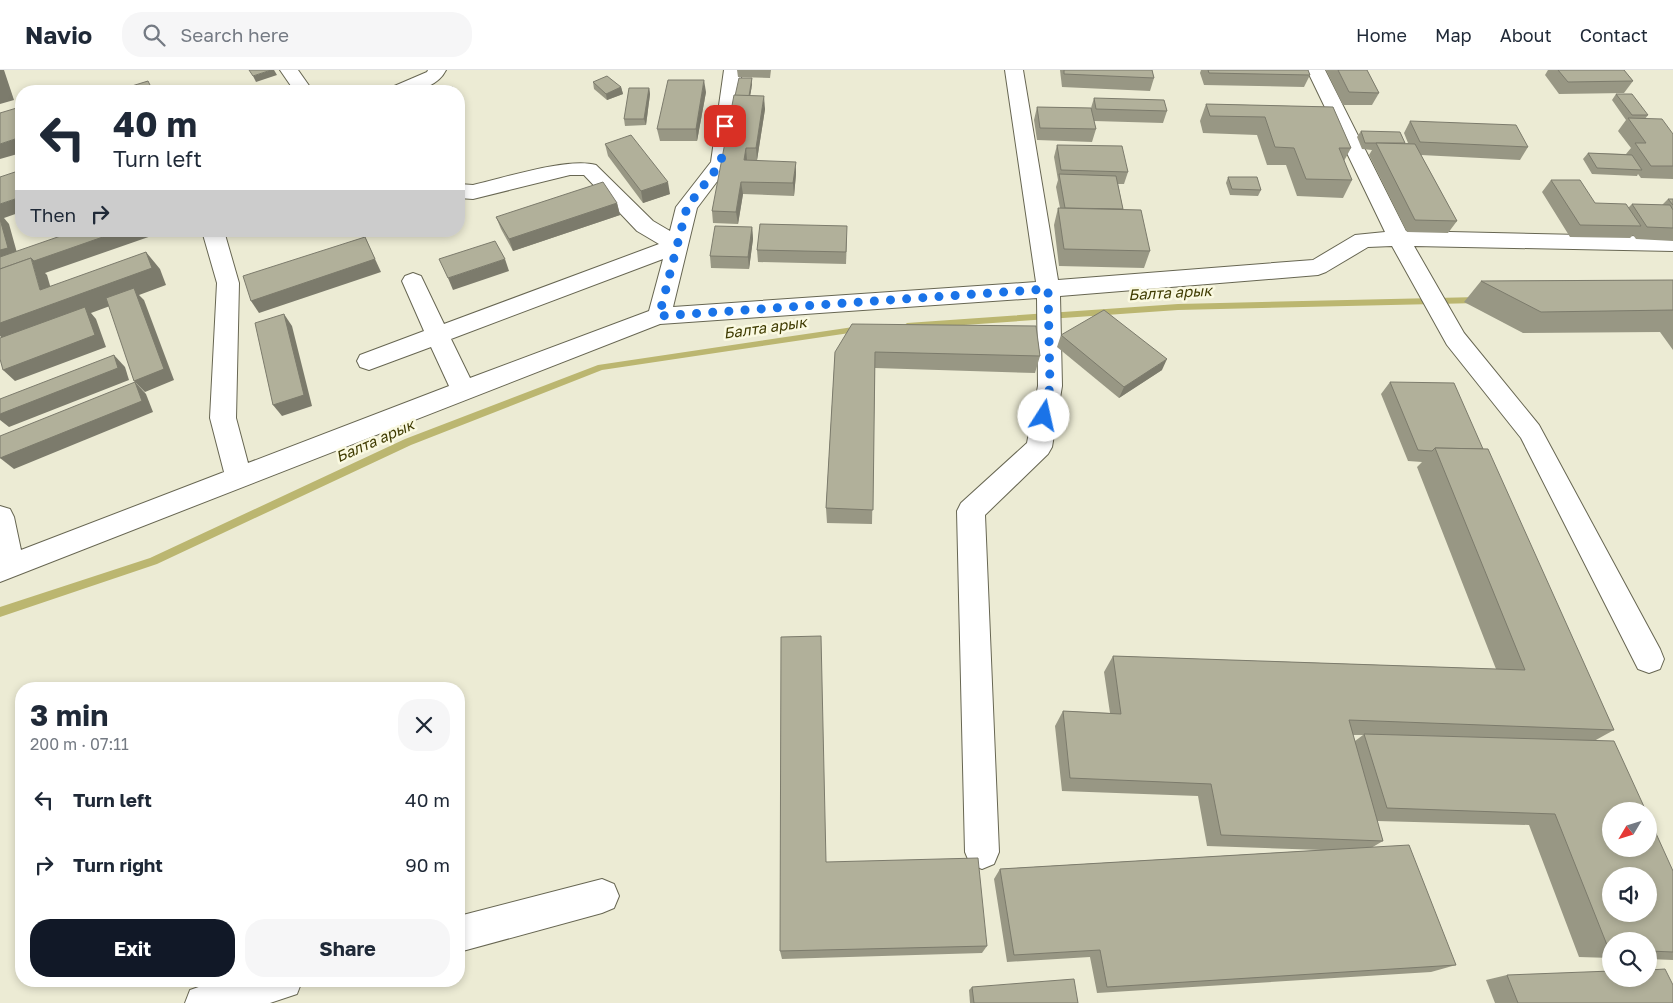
<!DOCTYPE html>
<html lang="en">
<head>
<meta charset="utf-8">
<style>
	:root { --surface:#fff; --page:#f6f6f7; --text:#1f2937; --muted:#747a83; --line:#e0e1e3; --accent:#111827 }
	body { margin:0; font-family:"Golos Text",sans-serif; background:var(--page); color:var(--text); height:100vh; display:flex; flex-direction:column; font-size:19px; white-space:nowrap }
	* { box-sizing:border-box; margin:0 }
	p { font-size:16px; color:var(--muted) }
	.icon { flex:none; width:28px; height:28px; fill:none; stroke:currentColor; stroke-width:2; stroke-linecap:round; stroke-linejoin:round }
	.map { position:relative; flex:1; overflow:hidden }
	.drawer { position:absolute; left:15px; top:612px; width:450px; height:305px; display:flex; flex-direction:column; background:var(--surface); border-radius:20px; box-shadow:0 2px 8px #0003 }
	.drawer>* { flex:none }
	.banner { position:absolute; left:15px; top:15px; width:450px; height:152px; border-radius:20px; box-shadow:0 2px 8px #0003; background:#fff; color:var(--text); overflow:hidden }
	.needle { width:32px; rotate:232deg }
	.tools { position:absolute; left:1602px; top:732px; display:grid; gap:10px }
	.tools a { display:grid; place-items:center; width:55px; height:55px; border-radius:50%; background:var(--surface); box-shadow:0 2px 8px #0003; font-size:25px }
	.pin { position:absolute; display:grid; place-items:center; width:42px; height:42px; color:#fff; margin:-21px; border-radius:10px; box-shadow:0 2px 8px #0006 }
	.me { position:absolute; width:55px; margin:-28px; rotate:10deg; stroke-linejoin:round; filter:drop-shadow(0 0 4px #0008) }
	.turn { display:flex; align-items:center; gap:18px; height:105px; padding:0 15px; font-size:22px }
	.turn .icon { width:65px; height:65px; stroke-width:2.5 }
	.turn b { display:block; font-size:35px; line-height:42px }
	.then { display:flex; align-items:center; height:48px; padding:0 15px; background:#0003; gap:10px; font-size:19px }
	.round { display:grid; place-items:center; flex:none; width:52px; height:52px; border-radius:20px; background:var(--page) }
	.summary { display:flex; align-items:center; justify-content:space-between; height:85px; padding:0 15px }
	h1 { font-size:30px; font-weight:700; line-height:38px }
	.primary-button { display:flex; gap:10px; margin-top:auto; padding:10px 15px }
	.primary-button a { flex:1; height:58px; border-radius:20px; background:var(--accent); color:#fff; font-size:20px; font-weight:700; line-height:58px; text-align:center }
	.primary-button a+a { background:var(--page); color:var(--text) }
	ul { padding:0; list-style:none }
	li { display:flex; align-items:center; gap:15px; height:65px; padding:0 15px }
	li div { flex:1 }
	li b { display:block; font-size:19px }
	li em { font-style:normal }
	header { display:flex; align-items:center; gap:30px; box-sizing:border-box; height:70px; padding:0 25px; background:var(--surface); border-bottom:1px solid var(--line) }
	header strong { font-size:24px }
	nav { display:flex; gap:28px; margin-inline-start:auto; font-size:18px }
	.search { width:350px; height:45px; background:var(--page); display:flex; align-items:center; gap:12px; box-sizing:border-box; padding:0 18px; border-radius:20px; color:var(--muted); font-size:19px }
	.map>svg:first-child { display:block }
	.lines { fill:none; stroke-linecap:round; stroke-linejoin:round }
	.stream { fill:#bbb670; fill-rule:evenodd }
	.minor-casing { stroke:#676652; stroke-width:2 }
	.minor { fill:#fff; fill-rule:evenodd }
	.wall { fill:#989784; fill-rule:evenodd }
	.shaded-wall { fill:#7c7b6c }
	.building { fill:#b1b09a; stroke:#7c7b6c; fill-rule:evenodd }
	.route { stroke:#1a73e8; stroke-width:9; stroke-dasharray:0 16.2 }
	.labels { text-anchor:middle; stroke-width:5; stroke-linejoin:round; paint-order:stroke }
	.water-label { font-size:15px; font-style:italic; fill:#3f3b01; stroke:#faf9e1 }
</style>
</head>
<body>
<header>
<strong>Navio</strong>
<div class="search"><svg class="icon" aria-label="search" viewBox="0 0 24 24"><circle cx="10" cy="10" r="6"/><path d="M15 15l6 6"/></svg>Search here</div>
<nav><a>Home</a><a>Map</a><a>About</a><a>Contact</a></nav>
</header>
<div class="map">
<svg width="1673" height="933" viewBox="0 0 1673 933">
	<rect width="100%" height="100%" fill="#ecebd4"/>
	<g class="lines">
		<g class="stream">
			<polygon points="1479,227 1483,230 1479,233 1178,240 907,259 903,256 907,253 1178,234"/>
			<polygon points="860,256 863,257 863,261 602,300 411,375 157,494 0,547 0,537 150,488 405,369 598,295"/>
		</g>
		<g class="minor-casing">
			<g id="minor">
				<polygon points="280,0 298,0 310,17 307,21 287,21 291,16"/>
				<path d="M428 0H446C436 20 409 22 390 21L392 17 427 2Z"/>
				<path d="M724 0H742L731 93 697 138 673 237 1036 212 1005 0H1023L1058 210 1313 190 1355 165 1385 162 1307 0H1325L1406 161 1673 167V181L1414 176 1464 263 1539 355 1660 579 1664 589 1660 599 1649 603 1638 599 1521 368 1447 275 1392 176 1368 177 1326 202 1318 205 1060 226 1062 316 1052 377 1048 384 985 445 999 782 994 794 982 799 970 794 965 782 957 441 961 433 1027 373 1038 316 1037 228 660 254 0 512V436L10 439 14 447 21 480 224 402 210 348 217 213 202 161H224L239 213 236 348 248 393 449 316 431 277 369 300 360 297 357 291 360 285 424 261 402 211 405 206 413 203 421 206 444 254 659 174 637 161 584 105H570L473 129 459 128V114L473 115C504 108 568 87 596 95L653 151 670 161 676 137 711 92ZM663 189 649 241 470 308 451 269Z"/>
				<polygon points="602,809 614,814 619,826 614,838 602,843 459,882 459,846"/>
				<polygon points="216,911 302,911 297,924 270,933 185,933 190,920"/>
			</g>
		</g>
		<use href="#minor" class="minor"/>
	</g>
	<g class="wall">
		<polygon points="737,0 771,0 770,8 738,7"/>
		<polygon points="1060,0 1152,0 1154,8 1150,21 1062,17"/>
		<polygon points="1201,0 1308,0 1310,5 1304,17 1204,15 1200,3"/>
		<polygon points="1326,0 1367,0 1379,23 1372,35 1343,35"/>
		<polygon points="1548,0 1624,0 1633,11 1624,23 1559,24 1545,5"/>
		<polygon points="593,12 621,17 623,24 607,30 594,19"/>
		<polygon points="752,15 750,26 765,39 757,90 796,104 794,126 743,124 738,154 713,153 712,141"/>
		<polygon points="649,18 650,24 646,55 625,56 624,49"/>
		<polygon points="706,22 697,71 660,71 657,59"/>
		<polygon points="1616,24 1648,45 1645,49 1673,64 1673,109 1641,108 1638,104 1637,106 1592,104 1583,89 1588,83 1626,84 1631,78 1618,61 1626,50 1612,30"/>
		<polygon points="1094,28 1167,41 1163,53 1094,51 1096,59 1092,72 1037,70 1034,50 1037,37 1091,38"/>
		<polygon points="1206,34 1333,37 1351,78 1344,91 1352,110 1343,128 1297,126 1286,95 1267,95 1257,65 1203,63 1200,51"/>
		<polygon points="1410,51 1528,77 1520,90 1421,85 1457,151 1448,163 1407,162 1369,85 1372,80 1362,79 1357,67 1361,61 1405,73 1408,73 1404,63"/>
		<polygon points="605,74 670,124 643,133 608,86"/>
		<polygon points="1057,75 1128,102 1124,114 1118,114 1123,139 1150,181 1144,198 1059,196 1054,155 1058,138 1060,138 1056,117 1058,110 1054,87"/>
		<polygon points="1228,107 1261,120 1258,126 1230,125 1226,113"/>
		<polygon points="1551,110 1595,133 1628,138 1632,134 1662,135 1668,129 1673,129 1673,171 1636,169 1633,165 1630,168 1570,167 1542,122"/>
		<polygon points="617,133 620,145 513,181 501,159 496,147"/>
		<polygon points="752,157 753,169 749,199 711,198 710,186"/>
		<polygon points="847,168 846,194 758,192 757,180"/>
		<polygon points="1673,210 1673,280 1660,262 1523,263 1464,232 1481,211"/>
		<polygon points="1036,256 1040,286 1035,303 875,298 872,454 827,453 826,438 835,282"/>
		<polygon points="1061,265 1162,300 1119,328 1057,277"/>
		<path d="M1390 312 1483 379 1614 660 1594 671 1673 801V890L1649 889V871H1611V888L1579 887 1529 755 1377 751 1383 771 1371 778 1456 895 1431 902 1097 923 1090 887 1007 892 994 809 1000 799 1322 780 1207 776 1198 726 1062 721 1055 656 1063 641 1110 643 1104 602 1113 586 1496 599 1417 397 1422 392 1408 391 1381 324ZM1353 665H1363L1355 671Z"/>
		<polygon points="826,792 987,876 982,883 782,889 780,881"/>
		<polygon points="1507,905 1673,933 1495,933 1486,910"/>
		<polygon points="972,917 1078,933 970,933 969,920"/>
	</g>
	<g class="shaded-wall">
		<polygon points="0,0 4,0 14,30 0,34"/>
		<polygon points="271,0 274,0 277,5 256,12 253,6"/>
		<polygon points="752,8 752,15 748,38 748,32"/>
		<polygon points="704,10 706,22 697,71 696,59"/>
		<polygon points="621,17 623,24 607,30 606,24"/>
		<polygon points="649,18 650,24 646,55 644,49"/>
		<polygon points="764,26 765,39 757,90 756,78"/>
		<polygon points="21,67 21,83 0,89 0,74"/>
		<polygon points="746,78 747,90 744,90"/>
		<polygon points="796,92 796,104 794,126 793,113"/>
		<polygon points="668,112 670,124 643,133 641,121"/>
		<polygon points="741,112 743,124 738,154 736,142"/>
		<polygon points="21,127 21,142 4,148 9,154 19,190 0,196 0,134"/>
		<polygon points="617,133 620,145 513,181 509,169"/>
		<polygon points="752,157 753,169 749,199 748,187"/>
		<polygon points="120,161 159,161 160,163 45,203 47,205 55,233 146,182 160,199 166,215 139,225 144,230 174,310 145,322 134,311 137,226 91,243 96,249 106,277 15,311 3,300 8,273 0,266 0,253 40,220 31,188"/>
		<polygon points="365,167 381,202 259,243 251,231"/>
		<polygon points="505,189 509,201 453,220 448,208"/>
		<polygon points="284,244 292,256 312,336 282,346 273,335"/>
		<polygon points="114,285 125,297 129,310 9,357 0,350 0,344"/>
		<polygon points="1167,289 1162,300 1119,328 1124,317"/>
		<polygon points="135,312 146,324 153,342 14,399 0,388"/>
	</g>
	<g class="building">
		<polygon points="249,0 271,0 253,6"/>
		<polygon points="1064,0 1152,0 1154,8 1064,4"/>
		<polygon points="1208,0 1308,0 1310,5 1209,3"/>
		<polygon points="1338,0 1367,0 1379,23 1349,22"/>
		<polygon points="1558,0 1624,0 1633,11 1568,12"/>
		<polygon points="607,6 621,17 606,24 593,12"/>
		<polygon points="739,8 752,8 749,26 735,26"/>
		<polygon points="668,10 704,10 696,59 657,59"/>
		<polygon points="148,11 153,21 123,21 122,19"/>
		<polygon points="453,17 455,21 436,21"/>
		<polygon points="389,18 391,21 378,21"/>
		<polygon points="629,18 649,18 644,49 624,49"/>
		<polygon points="1616,24 1632,24 1648,45 1632,45"/>
		<polygon points="734,25 764,26 756,78 746,78 744,90 796,92 793,113 741,112 736,142 712,141"/>
		<polygon points="1094,28 1164,30 1167,41 1096,39"/>
		<polygon points="1206,34 1333,37 1351,78 1339,78 1352,110 1306,109 1294,78 1275,77 1265,47 1210,46"/>
		<polygon points="20,37 21,39 21,67 0,74 0,43"/>
		<polygon points="1037,37 1091,38 1096,59 1040,58"/>
		<polygon points="1628,48 1662,49 1673,64 1673,96 1651,96 1635,73 1646,73"/>
		<polygon points="1410,51 1516,55 1528,77 1420,72"/>
		<polygon points="1361,61 1400,62 1405,73 1365,73"/>
		<polygon points="631,65 668,112 641,121 605,74"/>
		<polygon points="1376,73 1415,74 1457,151 1415,150"/>
		<polygon points="1057,75 1122,76 1128,102 1061,100"/>
		<polygon points="1588,83 1632,85 1642,100 1597,98"/>
		<polygon points="18,101 21,112 21,127 0,134 0,107"/>
		<polygon points="1059,104 1116,106 1123,139 1065,138"/>
		<polygon points="1228,107 1257,107 1261,120 1232,119"/>
		<polygon points="1551,110 1580,110 1595,133 1626,134 1641,156 1580,155"/>
		<polygon points="603,112 617,133 509,169 496,147"/>
		<polygon points="1668,129 1673,129 1673,135"/>
		<polygon points="1632,134 1670,135 1673,140 1673,158 1647,157"/>
		<polygon points="1058,138 1141,140 1150,181 1064,179"/>
		<polygon points="0,149 8,178 0,180"/>
		<polygon points="760,154 847,156 846,182 757,180"/>
		<polygon points="715,156 752,157 748,187 710,186"/>
		<polygon points="75,161 120,161 34,191 31,188 0,199 0,187"/>
		<polygon points="365,167 375,189 251,231 243,206"/>
		<polygon points="495,171 505,189 448,208 439,189"/>
		<polygon points="146,182 152,198 0,253 0,199 31,188 40,220"/>
		<polygon points="1673,210 1673,240 1541,242 1481,211"/>
		<polygon points="134,218 164,299 134,311 106,228"/>
		<polygon points="85,237 95,265 3,300 0,289 0,268"/>
		<polygon points="1104,240 1167,289 1124,317 1061,265"/>
		<polygon points="284,244 304,325 273,335 255,253"/>
		<polygon points="852,254 1036,256 1040,286 875,282 873,440 826,438 835,282"/>
		<polygon points="114,285 118,298 0,344 0,329"/>
		<polygon points="135,312 142,331 0,388 0,366"/>
		<polygon points="1390,312 1454,313 1483,379 1435,378 1432,381 1418,380"/>
		<polygon points="1435,378 1488,379 1614,660 1349,650 1383,771 1221,765 1211,714 1070,708 1063,641 1121,644 1113,586 1525,600"/>
		<polygon points="821,566 826,792 978,788 987,876 780,881 781,567"/>
		<path d="M1364 664 1614 671 1646 741H1611V779H1649V748L1673 801V882L1649 881V871H1611V880H1609L1555 744 1387 738ZM1611 806H1649V844H1611Z"/>
		<polygon points="1409,775 1456,895 1107,917 1100,880 1014,885 1000,799"/>
		<polygon points="1665,899 1673,915 1673,933 1518,933 1507,905 1611,901 1611,909 1649,909 1649,900"/>
		<polygon points="1074,909 1078,933 974,933 972,917"/>
	</g>
	<g class="lines">
		<polyline class="route" points="725,56 721,93 687,137 659,246 1048,219 1050,316 1044,346"/>
	</g>
	<g class="labels">
		<g class="water-label">
			<text transform="translate(1170 223) rotate(-3)" y="5">Балта арык</text>
			<text transform="translate(765 258) rotate(-8)" y="5">Балта арык</text>
			<text transform="translate(375 371) rotate(-24)" y="5">Балта арык</text>
		</g>
	</g>
</svg>
<div class="tools">
<a><svg class="needle" viewBox="-14 -14 28 28"><path d="M0-13l5 13h-10z" fill="#e53935"/><path d="M0 13l5-13h-10z" fill="#747a83"/></svg></a>
<a><svg class="icon" aria-label="sound" viewBox="0 0 24 24"><path d="M4 9h4l5-4v14l-5-4H4zM17 9q2 3 0 6"/></svg></a>
<a><svg class="icon" aria-label="search" viewBox="0 0 24 24"><circle cx="10" cy="10" r="6"/><path d="M15 15l6 6"/></svg></a>
</div>
<div class="pin" style="left:725px;top:56px;background:#d93025"><svg class="icon" aria-label="arrive" viewBox="0 0 24 24"><path d="M6 21V4h12l-3 4 3 4H6"/></svg></div>
<svg class="me" style="left:1044px;top:346px" viewBox="-20 -20 40 40"><circle r="19" fill="#fff"/><path d="M0-13L10 11 0 6-10 11z" fill="#1a73e8"/></svg>
<div class="banner">
<div class="turn"><svg class="icon" aria-label="left" viewBox="0 0 24 24"><path d="M17 20v-9H6M10 6l-5 5 5 5"/></svg><div><b>40 m</b>Turn left</div></div>
<div class="then">Then<svg class="icon" aria-label="right" viewBox="0 0 24 24"><path d="M7 20v-9h11M14 6l5 5-5 5"/></svg></div>
</div>
<section class="drawer">
<div class="summary"><div><h1>3 min</h1><p>200 m · 07:11</p></div><a class="round"><svg class="icon" aria-label="close" viewBox="0 0 24 24"><path d="M6 6l12 12M18 6L6 18"/></svg></a></div>
<ul>
<li><svg class="icon" aria-label="left" viewBox="0 0 24 24"><path d="M17 20v-9H6M10 6l-5 5 5 5"/></svg><div><b>Turn left</b></div><em>40 m</em></li>
<li><svg class="icon" aria-label="right" viewBox="0 0 24 24"><path d="M7 20v-9h11M14 6l5 5-5 5"/></svg><div><b>Turn right</b></div><em>90 m</em></li>
</ul>
<div class="primary-button"><a>Exit</a><a>Share</a></div>
</section>
</div>
</body>
</html>
